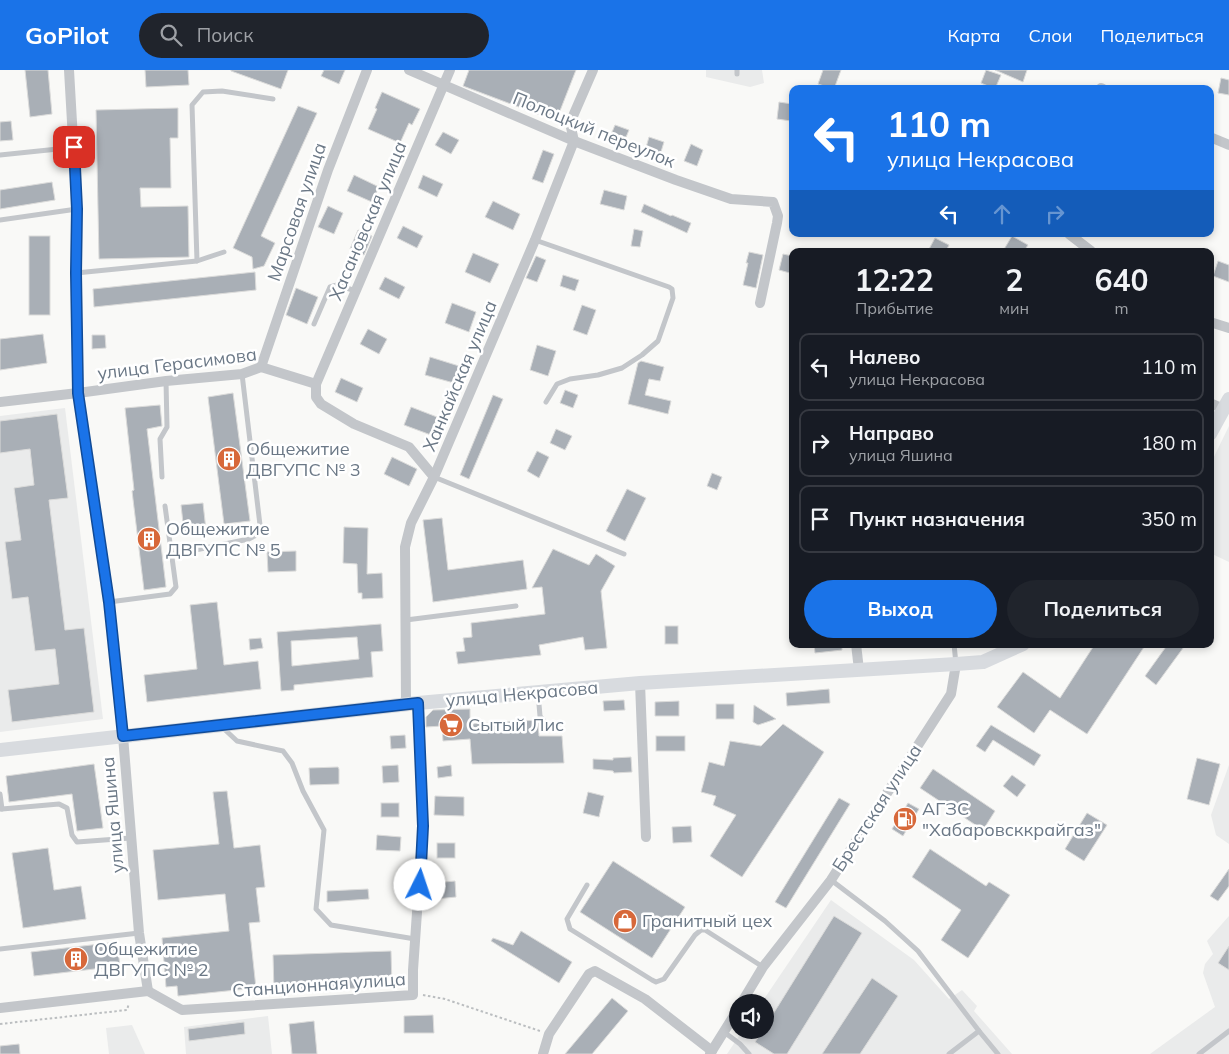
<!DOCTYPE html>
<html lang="ru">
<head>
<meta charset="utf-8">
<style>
	:root { --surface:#171b24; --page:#20242c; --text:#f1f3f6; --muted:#9ea1a6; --line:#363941; --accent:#1a73e8 }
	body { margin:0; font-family:Mulish,sans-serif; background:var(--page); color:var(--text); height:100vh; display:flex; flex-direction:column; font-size:19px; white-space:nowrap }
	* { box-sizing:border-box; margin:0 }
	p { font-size:16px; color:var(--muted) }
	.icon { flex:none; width:28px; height:28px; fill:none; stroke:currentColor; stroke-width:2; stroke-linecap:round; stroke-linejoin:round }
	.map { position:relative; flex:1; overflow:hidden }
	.drawer { position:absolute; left:789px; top:178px; width:425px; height:400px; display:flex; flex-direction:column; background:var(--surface); border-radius:10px; box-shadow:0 2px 8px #0003 }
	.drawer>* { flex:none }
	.top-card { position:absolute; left:789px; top:15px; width:425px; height:152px; border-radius:10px; box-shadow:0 2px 8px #0003; background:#1a73e8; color:#fff; overflow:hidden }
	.buttons { position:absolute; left:729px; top:924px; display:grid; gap:10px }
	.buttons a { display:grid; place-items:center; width:45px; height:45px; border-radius:50%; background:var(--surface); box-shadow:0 2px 8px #0003; font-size:25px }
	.pin { position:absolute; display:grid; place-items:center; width:42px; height:42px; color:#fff; margin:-21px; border-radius:10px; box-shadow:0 2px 8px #0006 }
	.me { position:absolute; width:55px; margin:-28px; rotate:4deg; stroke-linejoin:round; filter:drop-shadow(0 0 4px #0008) }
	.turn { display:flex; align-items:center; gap:18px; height:105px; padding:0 15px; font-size:22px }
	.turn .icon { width:65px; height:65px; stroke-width:2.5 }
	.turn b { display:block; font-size:35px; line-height:42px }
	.lanes { display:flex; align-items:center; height:48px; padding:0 15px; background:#0003; justify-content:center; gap:25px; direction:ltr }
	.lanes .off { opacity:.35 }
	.eta { display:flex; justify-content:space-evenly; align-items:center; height:85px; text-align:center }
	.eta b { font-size:30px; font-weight:700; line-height:35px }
	.action { display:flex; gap:10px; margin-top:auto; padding:10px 15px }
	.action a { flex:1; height:58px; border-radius:30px; background:var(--accent); color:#fff; font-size:20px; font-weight:700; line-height:58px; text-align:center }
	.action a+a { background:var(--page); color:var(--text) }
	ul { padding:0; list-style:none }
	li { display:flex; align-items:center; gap:15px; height:68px; margin:0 10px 8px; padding:0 5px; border:2px solid var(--line); border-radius:10px }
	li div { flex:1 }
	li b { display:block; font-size:19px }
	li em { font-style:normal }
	header { display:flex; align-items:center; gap:30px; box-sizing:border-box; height:70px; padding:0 25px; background:var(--accent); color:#fff }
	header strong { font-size:24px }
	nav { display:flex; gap:28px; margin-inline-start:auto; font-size:18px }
	.search { width:350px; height:45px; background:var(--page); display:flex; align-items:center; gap:12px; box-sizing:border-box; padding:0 18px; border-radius:28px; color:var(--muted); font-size:19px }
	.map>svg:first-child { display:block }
	.built { fill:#eaebeb }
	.building { fill:#a9afb6; stroke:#dbdbda; fill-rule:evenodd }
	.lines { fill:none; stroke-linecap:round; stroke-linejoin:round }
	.path { stroke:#bbbec0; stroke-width:2; stroke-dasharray:2.5 2.5; stroke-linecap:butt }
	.lane { stroke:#c3c6ca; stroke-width:5 }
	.street { stroke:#c3c6ca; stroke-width:10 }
	.secondary { stroke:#d8dbdf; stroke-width:14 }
	.route-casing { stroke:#114b97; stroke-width:12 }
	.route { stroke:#1a73e8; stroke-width:9 }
	.labels { text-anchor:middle; stroke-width:5; stroke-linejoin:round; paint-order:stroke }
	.street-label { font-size:18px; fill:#6b7886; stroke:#fff }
	.poi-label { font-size:18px; fill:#6b7886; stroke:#fff; text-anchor:start }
</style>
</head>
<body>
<header>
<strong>GoPilot</strong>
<div class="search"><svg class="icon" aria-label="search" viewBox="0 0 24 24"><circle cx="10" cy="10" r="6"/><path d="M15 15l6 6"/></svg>Поиск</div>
<nav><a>Карта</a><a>Слои</a><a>Поделиться</a></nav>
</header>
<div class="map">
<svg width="1229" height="984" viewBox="0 0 1229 984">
	<rect width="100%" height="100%" fill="#f9f9f7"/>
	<g class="built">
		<polygon points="706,0 762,0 764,13 750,17 706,7"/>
		<polygon points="65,338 103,649 0,662 0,346"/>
		<polygon points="1229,356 1229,492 1210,483 1210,395"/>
		<polygon points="1229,695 1229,774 1216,765 1211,745"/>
		<polygon points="831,830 914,890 949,929 962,920 977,936 974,941 1012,984 727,984 743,960 765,960 765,932 762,932"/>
		<polygon points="1229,846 1229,984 1150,984 1215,937 1203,903 1205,894 1213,884 1207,871"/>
		<polygon points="268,946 272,984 186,984 184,957"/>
		<polygon points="132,955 145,984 109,984 106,958"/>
	</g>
	<g class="building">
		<polygon points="25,0 48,0 52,44 30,47"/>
		<polygon points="145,0 188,0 189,15 146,17"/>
		<polygon points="231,0 288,0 281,19 231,1"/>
		<polygon points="324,0 345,0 339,14 321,6"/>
		<polygon points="469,0 576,0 556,51 463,16"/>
		<polygon points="823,0 841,0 834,19 818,14"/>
		<polygon points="986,0 1001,5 995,19 981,13"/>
		<polygon points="995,0 1027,0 1023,12"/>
		<polygon points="1221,8 1229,10 1229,25 1218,23"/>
		<polygon points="382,22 420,39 412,55 409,53 400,73 368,59 377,39 375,38"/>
		<polygon points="779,32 792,34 791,51 777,49"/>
		<polygon points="298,36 317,43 261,166 275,173 264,196 253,199 252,187 233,178"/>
		<polygon points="178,38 178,68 170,68 171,118 140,118 141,137 188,136 189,187 99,189 96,40"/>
		<polygon points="11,51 13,70 0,71 0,52"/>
		<polygon points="615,55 629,60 624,72 610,67"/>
		<polygon points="443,62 459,70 451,84 435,75"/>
		<polygon points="649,67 664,72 660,85 645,81"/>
		<polygon points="691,74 703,80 697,96 684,91"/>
		<polygon points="543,80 554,84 543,113 532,109"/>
		<polygon points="354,105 379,117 372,132 347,121"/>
		<polygon points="423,105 443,114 437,127 418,118"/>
		<polygon points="52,112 55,130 0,139 0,120"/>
		<polygon points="604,120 627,126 624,140 600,134"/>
		<polygon points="493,131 520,144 513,160 485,147"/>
		<polygon points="644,134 671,146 672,145 691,153 687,163 641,142"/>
		<polygon points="328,136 343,143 334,164 318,157"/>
		<polygon points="403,156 423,166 417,178 397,168"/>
		<polygon points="634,159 643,161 640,177 631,176"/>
		<polygon points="358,160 372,166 364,185 350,179"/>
		<rect x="29" y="166" width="21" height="79"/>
		<polygon points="1012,166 1028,175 1024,181 1003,181"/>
		<polygon points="935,168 949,175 946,181 928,181"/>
		<polygon points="749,182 763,185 756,218 743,215 748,193 746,193"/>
		<polygon points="473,183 499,194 490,213 465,202"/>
		<polygon points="783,184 792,186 790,203 779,200"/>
		<polygon points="536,186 546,190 537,212 526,208"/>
		<polygon points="1218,191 1229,195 1229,212 1213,206"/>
		<polygon points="255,202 256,220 94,237 93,219"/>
		<polygon points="563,205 579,210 575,221 560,216"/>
		<polygon points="385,207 405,217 399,229 379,219"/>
		<polygon points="296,218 318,227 307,254 286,245"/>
		<polygon points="452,233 476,242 469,262 445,253"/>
		<polygon points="582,235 596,240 587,265 573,260"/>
		<polygon points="368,259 387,269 379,284 360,274"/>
		<polygon points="43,264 47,293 0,300 0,269"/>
		<polygon points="92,265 105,265 106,278 92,279"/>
		<polygon points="537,275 556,281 548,306 530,300"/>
		<polygon points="430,287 459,296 454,313 425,305"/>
		<polygon points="641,291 664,297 660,311 649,309 645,325 671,331 668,344 628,334 638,293"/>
		<polygon points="341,308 363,318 357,332 335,322"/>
		<polygon points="565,320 578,325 573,338 560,333"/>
		<polygon points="233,323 250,451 224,454 208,327"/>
		<polygon points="493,325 503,329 469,409 460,405"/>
		<polygon points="160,335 162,356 147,359 166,517 144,520 132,421 134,420 125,338"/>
		<polygon points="411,337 437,347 431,365 404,355"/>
		<polygon points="57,344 68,428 49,430 65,560 84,558 94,642 12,652 8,620 59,614 55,579 35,581 28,527 12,529 5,472 21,470 14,418 34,415 30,379 0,383 0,351"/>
		<polygon points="556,359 572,366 565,380 550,373"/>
		<polygon points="537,381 549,387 539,408 527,401"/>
		<polygon points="392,387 417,399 409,416 384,404"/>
		<polygon points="712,403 722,407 717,420 707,416"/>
		<polygon points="627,419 646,428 625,471 606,461"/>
		<polygon points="203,433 206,460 184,462 181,435"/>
		<polygon points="442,448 448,500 523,490 527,519 433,532 423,450"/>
		<polygon points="344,457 368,458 367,504 382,503 383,528 362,529 362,523 358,523 357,494 343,493"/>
		<polygon points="553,479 589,495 596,484 615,496 601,521 607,578 585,580 583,567 539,575 541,585 458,594 456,582 465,581 463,568 472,567 471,553 545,544 542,517 532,518"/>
		<polygon points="296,481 296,501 268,502 267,482"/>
		<polygon points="217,532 224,595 258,591 261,619 147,632 144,605 197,599 190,535"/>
		<path d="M381 554 383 581 371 582 373 607 294 615V620L281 621 277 562ZM357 567 359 589 292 596 291 571Z"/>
		<rect x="665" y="556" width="13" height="18"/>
		<polygon points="261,568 263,578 250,580 249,569"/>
		<polygon points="814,574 842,574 842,580 815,583"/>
		<polygon points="1095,574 1146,574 1087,664 1050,640 1034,663 997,637 1023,602 1060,628"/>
		<polygon points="1168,574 1186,574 1156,615 1145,606"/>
		<polygon points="829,619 830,633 787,636 786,623"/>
		<polygon points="624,630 625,640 604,641 603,631"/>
		<polygon points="679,631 679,646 655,646 655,632"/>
		<rect x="716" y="634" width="18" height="15"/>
		<polygon points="754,635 776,649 758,655 753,652"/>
		<polygon points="470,639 470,654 538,650 539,666 562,666 564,693 472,694 470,669 443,671 442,656 426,657 426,647 433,640"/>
		<polygon points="783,654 824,682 742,807 710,786 736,745 713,735 716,726 701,722 709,692 724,696 730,671 761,676"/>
		<polygon points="991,655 1041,685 1034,696 993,670 985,682 976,676"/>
		<polygon points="405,665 406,678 391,679 390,666"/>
		<rect x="656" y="666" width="29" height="15"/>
		<polygon points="631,687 632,702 614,703 613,701 593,699 593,689 613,690 613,688"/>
		<polygon points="1197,688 1220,694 1209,735 1187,729"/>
		<polygon points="94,694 103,758 77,761 72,724 9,732 6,706"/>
		<polygon points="398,695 399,712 383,713 382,696"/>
		<polygon points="451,695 452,706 438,708 437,697"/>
		<polygon points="338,697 339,699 339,714 310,715 309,698"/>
		<polygon points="933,699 995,741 983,760 920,718"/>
		<polygon points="1012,705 1026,715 1017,727 1003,716"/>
		<polygon points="227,721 234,778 260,775 265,817 256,818 260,852 249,853 256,918 178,926 177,916 166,917 162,868 229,861 225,824 158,830 153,780 219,774 213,722"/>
		<polygon points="588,722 604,726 599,747 583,743"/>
		<polygon points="435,726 464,727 464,746 434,745"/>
		<polygon points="839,728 850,734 786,838 775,832"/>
		<rect x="381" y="733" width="18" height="14"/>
		<polygon points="908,733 919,739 903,766 892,759"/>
		<polygon points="1087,743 1107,755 1084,791 1065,779"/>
		<polygon points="691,756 692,772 673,773 672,757"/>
		<polygon points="377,765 401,767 400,781 376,780"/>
		<rect x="437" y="773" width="18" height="15"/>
		<polygon points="48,778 54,820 81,816 86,849 23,858 12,783"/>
		<polygon points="930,779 986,816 989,812 1010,825 968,888 941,870 961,840 912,807"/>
		<polygon points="613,791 685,837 652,888 580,842"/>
		<polygon points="1229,799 1229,816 1218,831 1210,826"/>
		<polygon points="455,811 456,827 436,829 434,813"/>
		<polygon points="368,819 369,829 327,832 327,821"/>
		<polygon points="834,846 862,863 787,984 774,984 755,972 763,960 765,960 765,957"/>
		<polygon points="521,861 572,892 559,913 491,871 493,868 513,875"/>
		<polygon points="117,872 120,896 34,906 31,882"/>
		<polygon points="1229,876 1229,900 1218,893"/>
		<polygon points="391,881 392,917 274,921 273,885"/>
		<polygon points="872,908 898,926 860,984 822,984"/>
		<polygon points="612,928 628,941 592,984 565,984"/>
		<polygon points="433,945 434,963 404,963 404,946"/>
		<polygon points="314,951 317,984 292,984 289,954"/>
		<polygon points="244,952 245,964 189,971 188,959"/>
		<polygon points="19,974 20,984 0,984 0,976"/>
	</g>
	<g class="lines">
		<g class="path">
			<polyline points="423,925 445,929 540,961"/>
			<polyline points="0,954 127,940 129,933"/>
		</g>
		<g class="lane">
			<polyline points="737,0 737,4"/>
			<polyline points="0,85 58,79"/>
			<polyline points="0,150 77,139"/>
			<polyline points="535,170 669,217 672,219 673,228 658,271 642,285 622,298 598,305 570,309 557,314 546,332"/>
			<polyline points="197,191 192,35 203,22 222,21 273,29"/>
			<polyline points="76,203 197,191 224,182"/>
			<polyline points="314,254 330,217 337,215 356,221"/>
			<polyline points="162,407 160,369 167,357 166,311"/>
			<polyline points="434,407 624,484"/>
			<path d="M171 485 249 469C256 466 258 463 260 455L242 304"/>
			<polyline points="109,532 170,524 176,517 165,436"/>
			<polyline points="406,550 516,536"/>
			<polyline points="954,574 956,594"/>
			<polyline points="538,623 540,646 550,658"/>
			<polyline points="222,657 237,671 283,681 292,693 303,721 324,760 316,839 331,855 415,869"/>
			<polyline points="0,724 2,739 0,739"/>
			<polyline points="2,739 59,734 67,738 72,765 77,772 131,768"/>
			<polyline points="831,810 885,851 918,881 979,961 998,984"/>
			<polyline points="587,815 567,849 570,859 652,910 656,912 664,909 695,865 701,860 705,860 763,897"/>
			<polyline points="0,879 139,863"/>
			<polyline points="724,962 740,974 749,984"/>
			<polyline points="949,984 979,961"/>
			<polyline points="1199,984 1229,961"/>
		</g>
		<g class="street">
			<polyline points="69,0 77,139 76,203 78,323 109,532 123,666 139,863 148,921"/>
			<polyline points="409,0 574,71 676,110 731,129 773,132 778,146 777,153 760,233"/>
			<polyline points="1101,18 1103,19"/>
			<polyline points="1210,67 1229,75"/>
			<polyline points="1069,164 1091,181"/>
			<polyline points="1210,252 1229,258"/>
			<polyline points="261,297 328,100 367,0"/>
			<polyline points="316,314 450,0"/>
			<polyline points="0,332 78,323 166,311 242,304 261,297 316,314 316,327 321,334 354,354 409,377 434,407"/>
			<polyline points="1210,333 1224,339"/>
			<polyline points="856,574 859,600"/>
			<polyline points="640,613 646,767"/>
			<polyline points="406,634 405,477 411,453 434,407 535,170 574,71 570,53 593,0"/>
			<polyline points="742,932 763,897 831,810 951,624 956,594"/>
			<polyline points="0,938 148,921 182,940 413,925 413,900 423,756 418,633"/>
			<polyline points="543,984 549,964 589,904 595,901 645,929 712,981"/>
			<polyline points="710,984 738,939"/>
		</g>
		<g class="secondary">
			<polyline points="1210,364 1229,329"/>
			<polyline points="0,680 418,633 640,613 956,594 983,592 1023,574"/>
		</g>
	</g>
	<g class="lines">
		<g class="route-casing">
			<polyline id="route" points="74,77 77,139 76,203 78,323 109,532 123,666 418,633 423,756 420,815"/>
		</g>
		<use href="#route" class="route"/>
	</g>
	<defs>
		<g id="building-disc" transform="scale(1.25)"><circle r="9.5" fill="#d7683a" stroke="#fff"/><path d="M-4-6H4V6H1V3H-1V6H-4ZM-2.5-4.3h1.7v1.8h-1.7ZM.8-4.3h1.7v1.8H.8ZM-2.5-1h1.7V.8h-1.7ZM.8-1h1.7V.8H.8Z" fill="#fff"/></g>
		<g id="supermarket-disc" transform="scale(1.25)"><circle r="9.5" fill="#d7683a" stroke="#fff"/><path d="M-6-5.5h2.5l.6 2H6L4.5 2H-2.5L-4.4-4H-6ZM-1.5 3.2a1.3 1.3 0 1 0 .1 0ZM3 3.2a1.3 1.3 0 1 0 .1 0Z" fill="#fff"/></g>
		<g id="fuel-disc" transform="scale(1.25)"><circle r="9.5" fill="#d7683a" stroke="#fff"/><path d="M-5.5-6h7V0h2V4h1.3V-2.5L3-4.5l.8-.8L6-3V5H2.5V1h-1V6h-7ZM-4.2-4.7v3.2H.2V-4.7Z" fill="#fff"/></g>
		<g id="shop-disc" transform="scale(1.25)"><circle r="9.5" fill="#d7683a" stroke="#fff"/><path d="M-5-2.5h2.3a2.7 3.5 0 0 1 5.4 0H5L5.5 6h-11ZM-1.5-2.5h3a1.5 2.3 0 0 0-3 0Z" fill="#fff"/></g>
	</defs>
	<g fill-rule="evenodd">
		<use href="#building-disc" x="229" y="389"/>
		<use href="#building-disc" x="149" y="469"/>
		<use href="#supermarket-disc" x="451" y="655"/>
		<use href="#fuel-disc" x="905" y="749"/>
		<use href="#shop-disc" x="625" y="851"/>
		<use href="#building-disc" x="76" y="889"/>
	</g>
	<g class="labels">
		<g class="street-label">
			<text transform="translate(594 60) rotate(22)" y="6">Полоцкий переулок</text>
			<text transform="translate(297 142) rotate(-71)" y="6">Марсовая улица</text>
			<text transform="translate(368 151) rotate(-67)" y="6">Хасановская улица</text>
			<text transform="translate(177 294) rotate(-7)" y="6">улица Герасимова</text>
			<text transform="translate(460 306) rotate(-67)" y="6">Ханкайская улица</text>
			<text transform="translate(522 624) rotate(-5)" y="6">улица Некрасова</text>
			<text transform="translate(877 738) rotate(-57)" y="6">Брестская улица</text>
			<text transform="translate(113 745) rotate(-95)" y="6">улица Яшина</text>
			<text transform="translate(319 915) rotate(-4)" y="6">Станционная улица</text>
		</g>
		<g class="poi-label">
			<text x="246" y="385">Общежитие<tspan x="246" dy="21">ДВГУПС № 3</tspan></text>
			<text x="166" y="465">Общежитие<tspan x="166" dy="21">ДВГУПС № 5</tspan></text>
			<text x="468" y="661">Сытый Лис</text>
			<text x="922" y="745">АГЗС<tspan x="922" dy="21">"Хабаровсккрайгаз"</tspan></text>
			<text x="642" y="857">Гранитный цех</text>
			<text x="94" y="885">Общежитие<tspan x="94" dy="21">ДВГУПС № 2</tspan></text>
		</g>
	</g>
</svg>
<div class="buttons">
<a><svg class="icon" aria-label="sound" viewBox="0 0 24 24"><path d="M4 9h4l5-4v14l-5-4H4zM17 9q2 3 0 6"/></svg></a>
</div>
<div class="pin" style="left:74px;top:77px;background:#d93025"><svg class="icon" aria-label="arrive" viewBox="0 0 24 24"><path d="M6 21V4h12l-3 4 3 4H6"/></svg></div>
<svg class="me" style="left:420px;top:815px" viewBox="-20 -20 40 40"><circle r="19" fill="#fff"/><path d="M0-13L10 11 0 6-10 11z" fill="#1a73e8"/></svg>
<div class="top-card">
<div class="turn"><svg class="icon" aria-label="left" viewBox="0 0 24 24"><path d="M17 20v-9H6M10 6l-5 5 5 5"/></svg><div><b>110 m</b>улица Некрасова</div></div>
<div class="lanes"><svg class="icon" aria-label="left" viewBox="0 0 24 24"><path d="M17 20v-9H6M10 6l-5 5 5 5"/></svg><svg class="icon off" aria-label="ahead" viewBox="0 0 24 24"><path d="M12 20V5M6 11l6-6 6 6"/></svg><svg class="icon off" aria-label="right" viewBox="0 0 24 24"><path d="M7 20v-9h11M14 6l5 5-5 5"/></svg></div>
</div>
<section class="drawer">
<div class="eta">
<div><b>12:22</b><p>Прибытие</p></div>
<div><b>2</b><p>мин</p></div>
<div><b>640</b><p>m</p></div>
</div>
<ul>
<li><svg class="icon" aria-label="left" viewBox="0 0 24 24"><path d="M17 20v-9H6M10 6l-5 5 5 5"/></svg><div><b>Налево</b><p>улица Некрасова</p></div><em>110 m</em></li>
<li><svg class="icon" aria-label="right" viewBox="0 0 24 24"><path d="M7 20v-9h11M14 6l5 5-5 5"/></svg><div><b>Направо</b><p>улица Яшина</p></div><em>180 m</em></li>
<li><svg class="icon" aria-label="arrive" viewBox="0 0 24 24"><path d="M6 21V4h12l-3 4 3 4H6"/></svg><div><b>Пункт назначения</b></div><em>350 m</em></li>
</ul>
<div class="action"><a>Выход</a><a>Поделиться</a></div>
</section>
</div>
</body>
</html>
